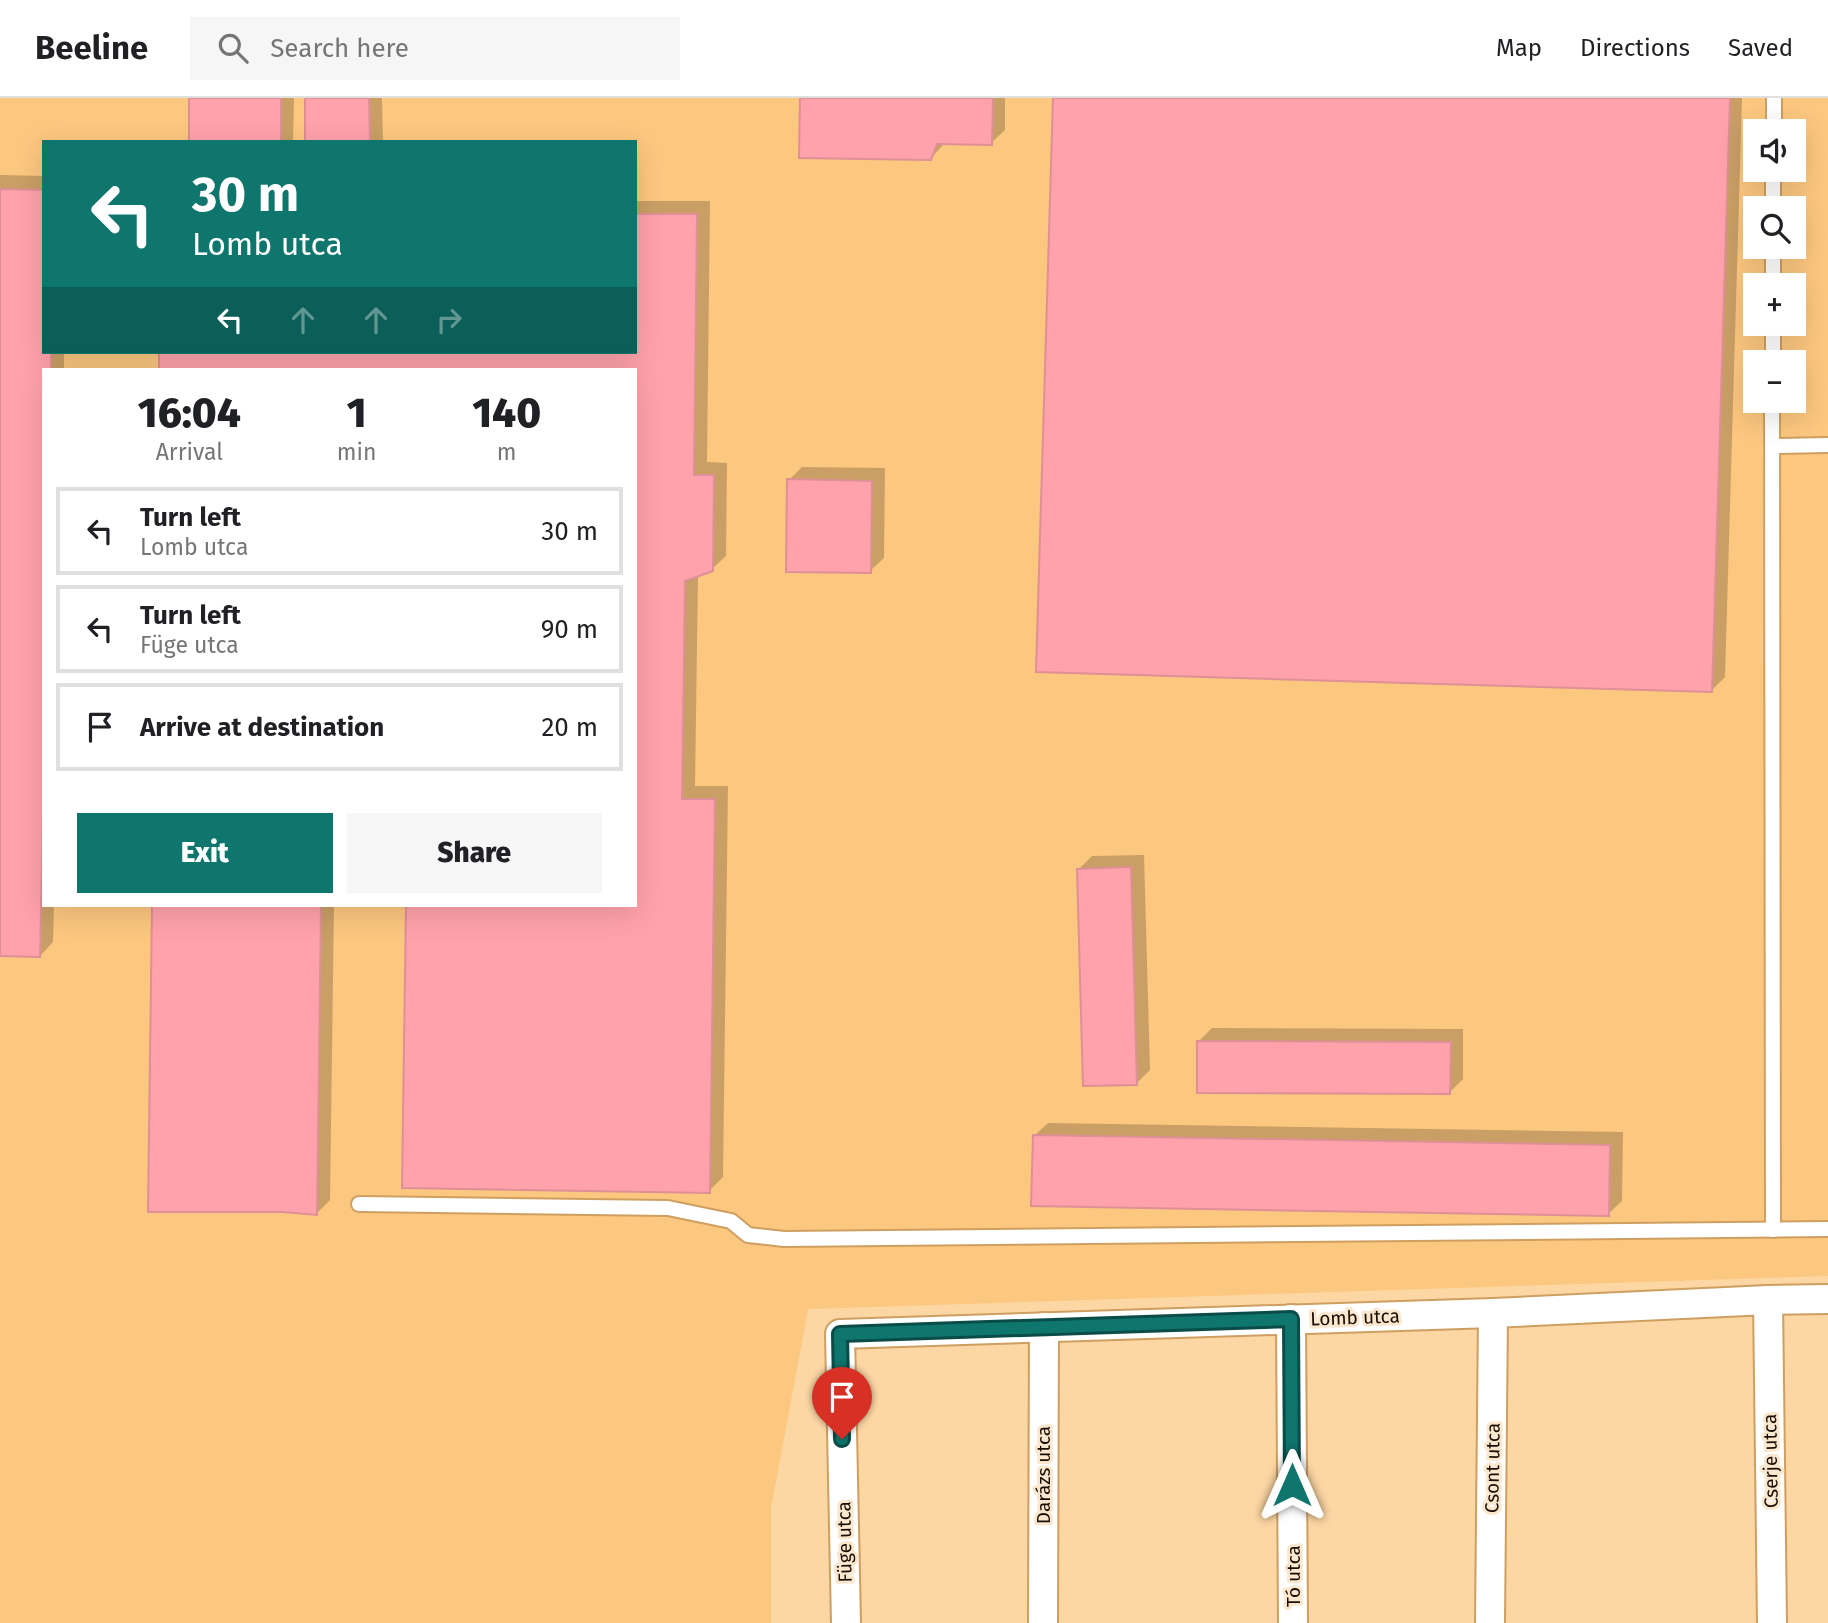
<!DOCTYPE html>
<html lang="en">
<head>
<meta charset="utf-8">
<style>
	:root { --surface:#fff; --page:#f6f6f6; --text:#202124; --muted:#757577; --line:#e0e0e0; --accent:#0f766e }
	body { margin:0; font-family:"Fira Sans",sans-serif; background:var(--page); color:var(--text); height:100vh; display:flex; flex-direction:column; font-size:26px; white-space:nowrap }
	* { box-sizing:border-box; margin:0 }
	p { font-size:23px; color:var(--muted) }
	.icon { flex:none; width:38px; height:38px; fill:none; stroke:currentColor; stroke-width:2; stroke-linecap:round; stroke-linejoin:round }
	.map { position:relative; flex:1; overflow:hidden }
	.panel { position:absolute; left:42px; top:270px; width:595px; height:539px; display:flex; flex-direction:column; background:var(--surface); border-radius:0px; box-shadow:0 7px 28px #0002 }
	.panel>* { flex:none }
	.top-card { position:absolute; left:42px; top:42px; width:595px; height:214px; border-radius:0px; box-shadow:0 7px 28px #0002; background:#0f766e; color:#fff; overflow:hidden }
	.fabs { position:absolute; left:1743px; top:21px; display:grid; gap:14px }
	.fabs a { display:grid; place-items:center; width:63px; height:63px; border-radius:0px; background:var(--surface); box-shadow:0 7px 28px #0002; font-size:35px }
	.pin { position:absolute; display:grid; place-items:center; width:60px; height:60px; color:#fff; margin:-72px -30px; border-radius:50% 50% 50% 0; rotate:-45deg; box-shadow:0 0 7px #0007 }
	.pin .icon { rotate:45deg }
	.me { position:absolute; width:77px; margin:-38px; rotate:0deg; stroke-linejoin:round; filter:drop-shadow(0 0 5px #0008) }
	.turn { display:flex; align-items:center; gap:24px; height:147px; padding:0 35px; font-size:32px }
	.turn .icon { width:91px; height:91px; stroke-width:2.5 }
	.turn b { display:block; font-size:49px; line-height:60px }
	.lanes { display:flex; align-items:center; height:66px; padding:0 35px; background:#0003; justify-content:center; gap:35px; direction:ltr }
	.lanes .off { opacity:.35 }
	.eta { display:flex; justify-content:space-evenly; align-items:center; height:119px; text-align:center }
	.eta b { font-size:42px; font-weight:800; line-height:49px }
	.cta { display:flex; gap:14px; margin-top:auto; padding:14px 35px }
	.cta a { flex:1; height:80px; border-radius:0px; background:var(--accent); color:#fff; font-size:28px; font-weight:800; line-height:80px; text-align:center }
	.cta a+a { background:var(--page); color:var(--text) }
	ul { padding:0; list-style:none }
	li { display:flex; align-items:center; gap:21px; height:88px; margin:0 14px 10px; padding:0 21px; border:4px solid var(--line); border-radius:0px }
	li div { flex:1 }
	li b { display:block; font-size:26px }
	li em { font-style:normal }
	header { display:flex; align-items:center; gap:42px; box-sizing:border-box; height:98px; padding:0 35px; background:var(--surface); border-bottom:2px solid var(--line) }
	header strong { font-size:33px }
	nav { display:flex; gap:38px; margin-inline-start:auto; font-size:24px }
	.search { width:490px; height:63px; background:var(--page); display:flex; align-items:center; gap:18px; box-sizing:border-box; padding:0 24px; border-radius:0px; color:var(--muted); font-size:26px }
	.map>svg:first-child { display:block }
	.built { fill:#fcc77f; fill-rule:evenodd }
	.shadow { fill:#0003 }
	.building { fill:#ffa2ab; stroke:#df8f96; stroke-width:2 }
	.lines { fill:none; stroke-linecap:round; stroke-linejoin:round }
	.lane-casing { stroke:#ce9f60; stroke-width:18 }
	.street-casing { stroke:#ce9f60; stroke-width:32 }
	.lane { stroke:#fff; stroke-width:14 }
	.street { stroke:#fff; stroke-width:28 }
	.route-casing { stroke:#0a4d48; stroke-width:18 }
	.route { stroke:#0f766e; stroke-width:12 }
	.labels { text-anchor:middle; stroke-width:6; stroke-linejoin:round; paint-order:stroke }
	.street-label { font-size:19px; fill:#190c00; stroke:#fae7ce }
</style>
</head>
<body>
<header>
<strong>Beeline</strong>
<div class="search"><svg class="icon" aria-label="search" viewBox="0 0 24 24"><circle cx="10" cy="10" r="6"/><path d="M15 15l6 6"/></svg>Search here</div>
<nav><a>Map</a><a>Directions</a><a>Saved</a></nav>
</header>
<div class="map">
<svg width="1828" height="1525" viewBox="0 0 1828 1525">
	<rect width="100%" height="100%" fill="#fcd6a3"/>
	<path class="built" d="M0 0H1828V1178L808 1211 771 1410V1525H0ZM1755 33H1794V72H1755ZM44 44H635V254H44ZM1755 110H1794V149H1755ZM1755 187H1794V226H1755ZM1755 264H1794V303H1755ZM44 271H635V807H44Z"/>
	<g class="shadow">
		<polygon points="191,0 294,0 293,44 191,44"/>
		<polygon points="306,0 382,0 383,44 307,44"/>
		<polygon points="802,0 1005,0 1005,32 991,45 944,46 931,60"/>
		<polygon points="1054,0 1742,0 1725,579 1712,592"/>
		<polygon points="0,77 44,78 44,254 64,254 64,271 44,271 44,807 54,807 53,844 40,858 0,857"/>
		<polygon points="635,103 710,103 707,364 727,365 726,458 712,471 698,477 695,688 728,688 723,1079 709,1093 404,1088 407,807 635,807 635,271 160,271 161,254 635,254"/>
		<polygon points="802,369 885,370 884,460 870,473 789,382"/>
		<polygon points="1144,757 1150,972 1137,985 1078,772 1092,758"/>
		<polygon points="154,807 334,807 330,1102 317,1115 283,1112 150,1112"/>
		<polygon points="1212,930 1463,931 1463,981 1450,994 1199,943"/>
		<polygon points="1048,1025 1623,1034 1622,1103 1608,1116 1034,1038"/>
	</g>
	<g class="building">
		<rect x="189" y="0" width="92" height="44"/>
		<polygon points="305,0 369,0 370,44 305,44"/>
		<polygon points="800,0 993,0 992,47 937,46 931,62 799,60"/>
		<polygon points="1053,0 1730,0 1712,594 1036,574"/>
		<polygon points="0,91 44,92 44,254 51,254 51,271 44,271 44,673 40,859 0,858"/>
		<polygon points="635,116 697,116 694,377 714,377 713,473 685,483 682,701 715,701 710,1095 402,1090 406,807 635,807 635,271 159,271 159,254 635,254"/>
		<polygon points="787,381 872,383 871,475 786,474"/>
		<polygon points="1131,769 1137,987 1083,988 1077,771"/>
		<polygon points="152,807 321,807 317,1117 283,1114 148,1114"/>
		<polygon points="1197,943 1451,944 1450,996 1197,995"/>
		<polygon points="1033,1037 1610,1047 1609,1118 1031,1108"/>
	</g>
	<g class="lines">
		<g class="lane-casing">
			<g id="lane">
				<polyline points="1774,33 1774,0"/>
				<polyline points="1773,110 1773,72"/>
				<polyline points="1773,187 1773,149"/>
				<polyline points="1773,264 1773,226"/>
				<polyline points="1772,303 1773,1132"/>
				<polyline points="1772,348 1828,347"/>
				<polyline points="359,1106 668,1110 731,1123 748,1137 784,1141 1828,1131"/>
			</g>
		</g>
		<g class="street-casing">
			<g id="street">
				<polyline points="1768,1202 1772,1525"/>
				<polyline points="1291,1221 1293,1525"/>
				<polyline points="846,1525 840,1236 1493,1215 1768,1202 1828,1201"/>
				<polyline points="1043,1525 1044,1229"/>
				<polyline points="1490,1525 1493,1215"/>
			</g>
		</g>
		<use href="#lane" class="lane"/>
		<use href="#street" class="street"/>
	</g>
	<g class="lines">
		<g class="route-casing">
			<polyline id="route" points="842,1341 840,1236 1291,1221 1292,1387"/>
		</g>
		<use href="#route" class="route"/>
	</g>
	<g class="labels">
		<g class="street-label">
			<text transform="translate(1355 1219) rotate(-2)" y="7">Lomb utca</text>
			<text transform="translate(1770 1363) rotate(-91)" y="7">Cserje utca</text>
			<text transform="translate(1492 1370) rotate(-89)" y="7">Csont utca</text>
			<text transform="translate(1043 1377) rotate(-90)" y="7">Darázs utca</text>
			<text transform="translate(844 1444) rotate(-91)" y="7">Füge utca</text>
			<text transform="translate(1293 1478) rotate(-90)" y="7">Tó utca</text>
		</g>
	</g>
</svg>
<div class="fabs">
<a><svg class="icon" aria-label="sound" viewBox="0 0 24 24"><path d="M4 9h4l5-4v14l-5-4H4zM17 9q2 3 0 6"/></svg></a>
<a><svg class="icon" aria-label="search" viewBox="0 0 24 24"><circle cx="10" cy="10" r="6"/><path d="M15 15l6 6"/></svg></a>
<a>+</a>
<a>−</a>
</div>
<div class="pin" style="left:842px;top:1341px;background:#d93025"><svg class="icon" aria-label="arrive" viewBox="0 0 24 24"><path d="M6 21V4h12l-3 4 3 4H6"/></svg></div>
<svg class="me" style="left:1292px;top:1387px" viewBox="-20 -20 40 40"><path d="M0-17L14 15 0 8-14 15z" fill="#0f766e" stroke="#fff" stroke-width="4"/></svg>
<div class="top-card">
<div class="turn"><svg class="icon" aria-label="left" viewBox="0 0 24 24"><path d="M17 20v-9H6M10 6l-5 5 5 5"/></svg><div><b>30 m</b>Lomb utca</div></div>
<div class="lanes"><svg class="icon" aria-label="left" viewBox="0 0 24 24"><path d="M17 20v-9H6M10 6l-5 5 5 5"/></svg><svg class="icon off" aria-label="ahead" viewBox="0 0 24 24"><path d="M12 20V5M6 11l6-6 6 6"/></svg><svg class="icon off" aria-label="ahead" viewBox="0 0 24 24"><path d="M12 20V5M6 11l6-6 6 6"/></svg><svg class="icon off" aria-label="right" viewBox="0 0 24 24"><path d="M7 20v-9h11M14 6l5 5-5 5"/></svg></div>
</div>
<section class="panel">
<div class="eta">
<div><b>16:04</b><p>Arrival</p></div>
<div><b>1</b><p>min</p></div>
<div><b>140</b><p>m</p></div>
</div>
<ul>
<li><svg class="icon" aria-label="left" viewBox="0 0 24 24"><path d="M17 20v-9H6M10 6l-5 5 5 5"/></svg><div><b>Turn left</b><p>Lomb utca</p></div><em>30 m</em></li>
<li><svg class="icon" aria-label="left" viewBox="0 0 24 24"><path d="M17 20v-9H6M10 6l-5 5 5 5"/></svg><div><b>Turn left</b><p>Füge utca</p></div><em>90 m</em></li>
<li><svg class="icon" aria-label="arrive" viewBox="0 0 24 24"><path d="M6 21V4h12l-3 4 3 4H6"/></svg><div><b>Arrive at destination</b></div><em>20 m</em></li>
</ul>
<div class="cta"><a>Exit</a><a>Share</a></div>
</section>
</div>
</body>
</html>
